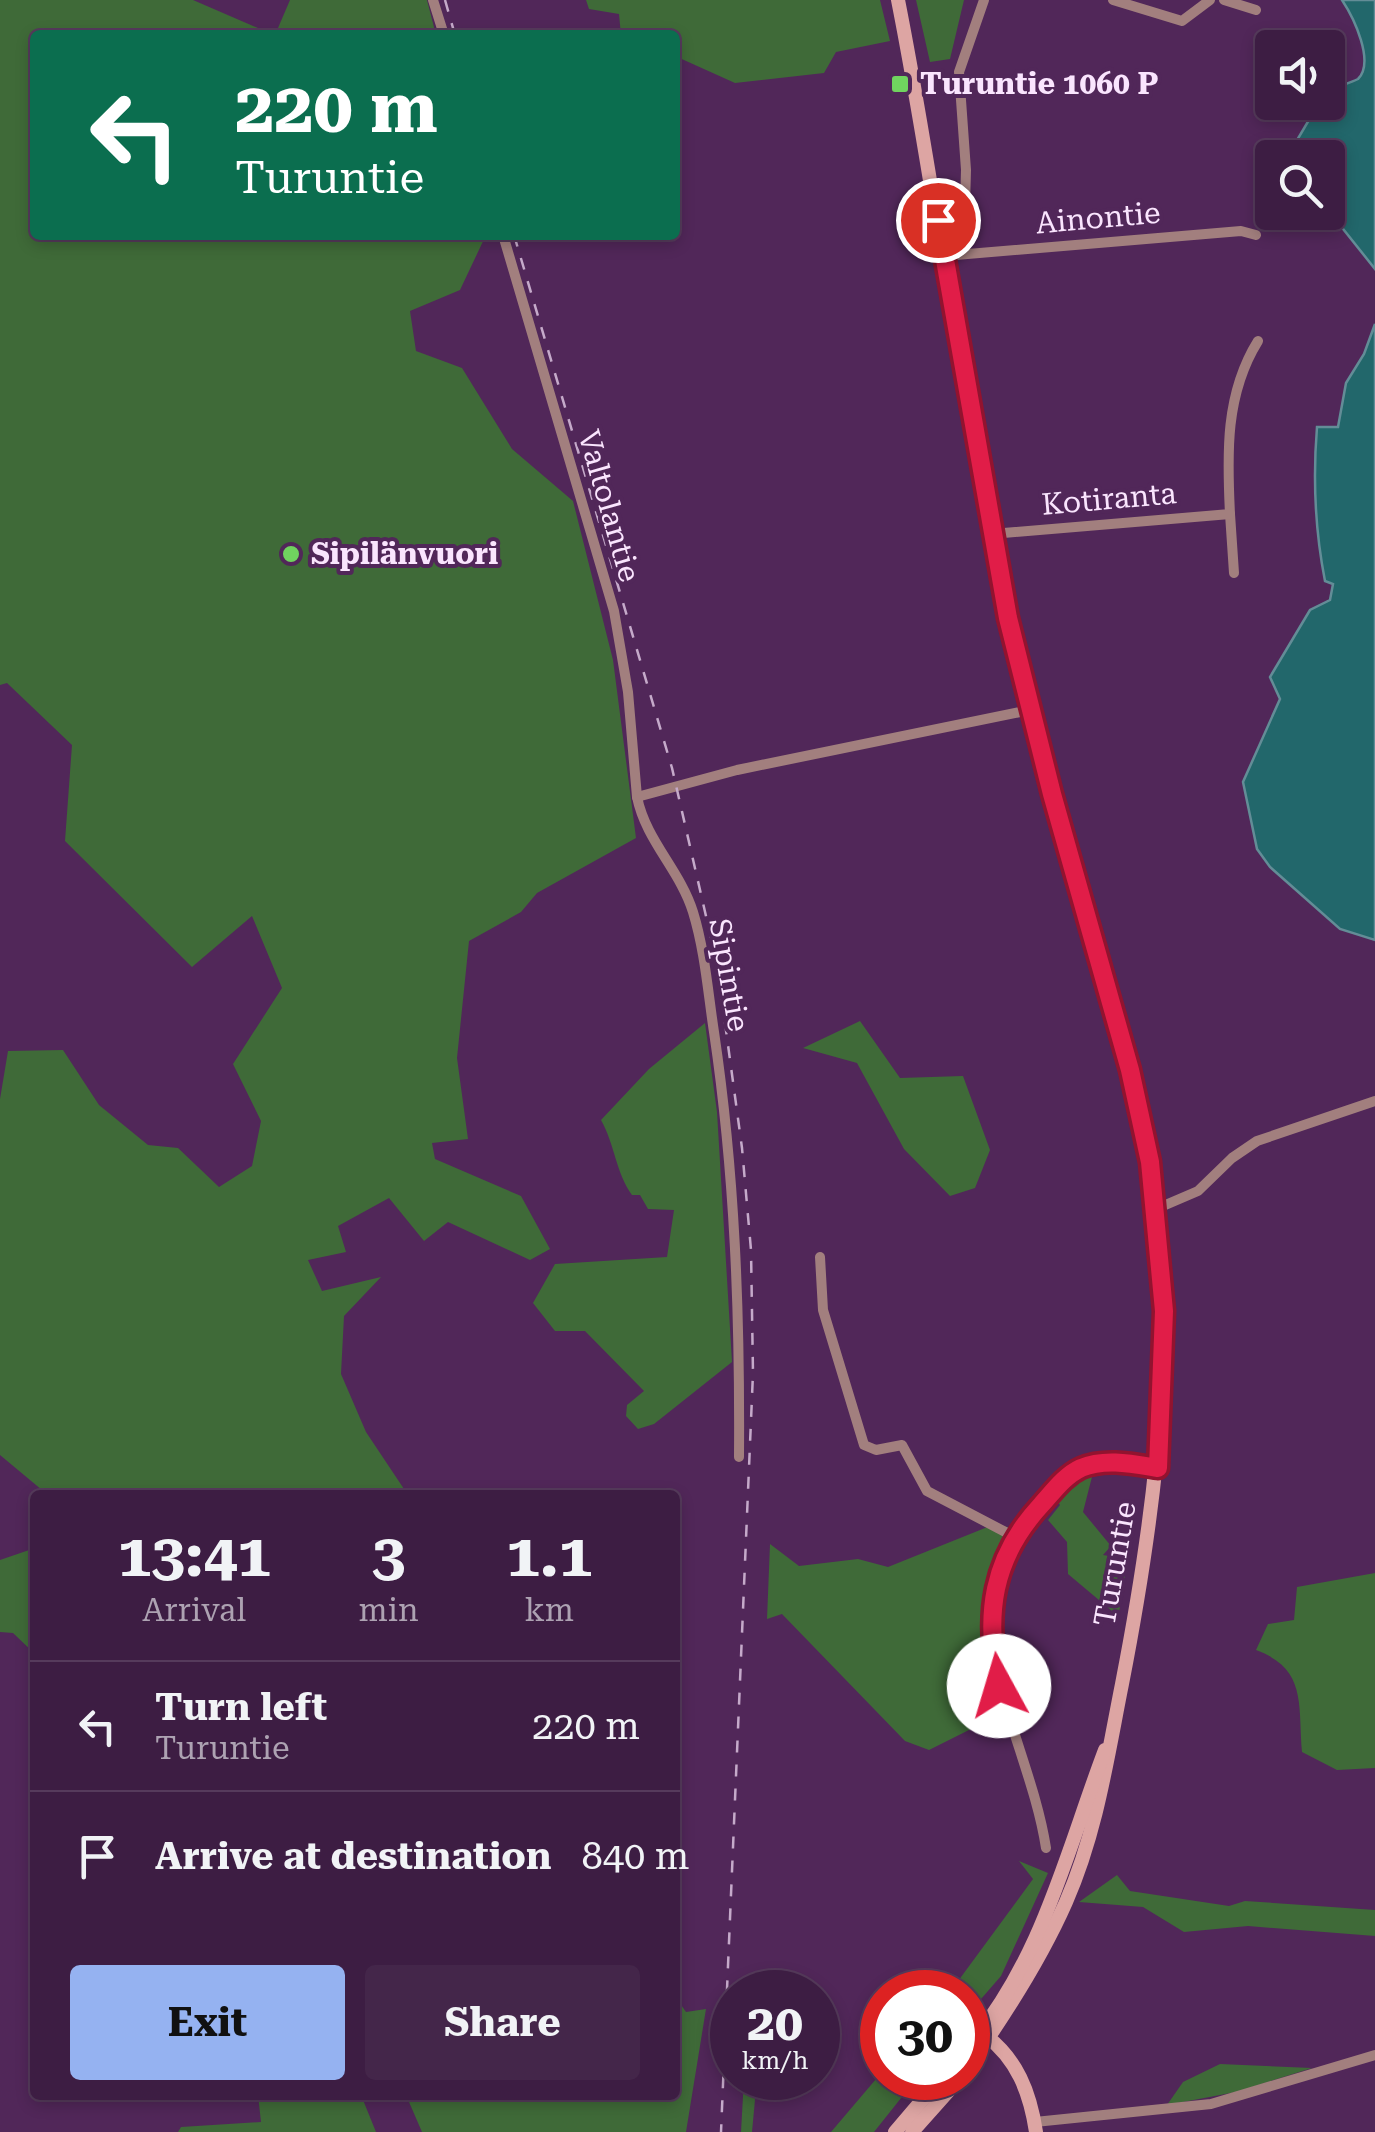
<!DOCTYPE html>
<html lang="en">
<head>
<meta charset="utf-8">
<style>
	:root { --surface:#3d1d43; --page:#44264a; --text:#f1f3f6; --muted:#ada2b2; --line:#563b5c; --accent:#95b2f1 }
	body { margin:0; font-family:"Roboto Serif",serif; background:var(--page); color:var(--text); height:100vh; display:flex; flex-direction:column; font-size:38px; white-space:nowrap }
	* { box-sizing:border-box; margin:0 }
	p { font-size:32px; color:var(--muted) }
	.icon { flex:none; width:55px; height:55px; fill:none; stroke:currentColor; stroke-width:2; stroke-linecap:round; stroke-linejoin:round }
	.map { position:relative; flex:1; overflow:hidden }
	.side { position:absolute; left:30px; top:1490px; width:650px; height:610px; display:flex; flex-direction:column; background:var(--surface); border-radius:10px; box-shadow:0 5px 15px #0003,0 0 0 2px var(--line) }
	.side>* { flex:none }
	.hud { position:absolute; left:30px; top:30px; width:650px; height:210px; border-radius:10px; box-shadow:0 5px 15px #0003,0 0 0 2px var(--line); background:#0b6e4f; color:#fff; overflow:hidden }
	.controls { position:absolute; left:1255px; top:30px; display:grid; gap:20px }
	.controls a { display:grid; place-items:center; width:90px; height:90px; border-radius:10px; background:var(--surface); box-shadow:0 5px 15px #0003,0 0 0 2px var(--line); font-size:50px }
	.speed { position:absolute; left:710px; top:1970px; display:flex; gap:20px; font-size:50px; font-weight:700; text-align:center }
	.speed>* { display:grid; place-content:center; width:130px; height:130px; border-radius:50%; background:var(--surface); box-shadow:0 5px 15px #0003,0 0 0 2px var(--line); line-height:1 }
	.speed small { font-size:25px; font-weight:400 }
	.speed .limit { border:15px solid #d22; background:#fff; color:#111 }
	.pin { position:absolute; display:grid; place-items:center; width:85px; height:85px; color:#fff; margin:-42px; border:5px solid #fff; border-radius:50%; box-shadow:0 2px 10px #0007 }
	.me { position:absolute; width:110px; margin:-55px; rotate:354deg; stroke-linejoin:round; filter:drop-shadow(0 0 8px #0008) }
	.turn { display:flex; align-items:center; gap:35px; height:210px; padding:0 40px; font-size:45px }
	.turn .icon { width:130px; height:130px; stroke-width:2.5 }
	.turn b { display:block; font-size:70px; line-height:85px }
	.eta { display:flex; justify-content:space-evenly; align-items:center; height:170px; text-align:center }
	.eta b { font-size:60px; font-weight:700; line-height:70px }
	.action { display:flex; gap:20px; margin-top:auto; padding:20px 40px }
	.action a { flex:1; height:115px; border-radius:10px; background:var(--accent); color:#111; font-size:40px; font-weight:700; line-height:115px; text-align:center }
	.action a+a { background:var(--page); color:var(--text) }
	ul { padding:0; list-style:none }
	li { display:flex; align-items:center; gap:30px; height:130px; padding:0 40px; border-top:2px solid var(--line) }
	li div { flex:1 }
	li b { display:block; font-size:38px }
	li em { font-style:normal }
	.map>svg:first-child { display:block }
	.green { fill:#3f6a38 }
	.water { fill:#22676b; stroke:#638d97; stroke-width:2.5 }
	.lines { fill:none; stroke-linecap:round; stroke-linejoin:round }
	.street { stroke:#a27f7e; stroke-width:10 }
	.secondary { stroke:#dda5a3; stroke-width:14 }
	.rail { stroke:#c5aaca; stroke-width:2.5; stroke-dasharray:12 12; stroke-linecap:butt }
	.route-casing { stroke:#92132f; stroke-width:25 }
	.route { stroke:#e11d48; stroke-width:18 }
	.poi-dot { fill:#70d35f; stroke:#512759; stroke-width:4 }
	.labels { text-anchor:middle; stroke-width:8; stroke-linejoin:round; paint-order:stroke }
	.poi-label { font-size:30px; font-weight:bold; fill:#fae5fe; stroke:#512759; text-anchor:start }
	.street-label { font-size:30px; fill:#fae5fe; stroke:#512759 }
</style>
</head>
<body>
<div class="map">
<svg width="1375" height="2132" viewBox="0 0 1375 2132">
	<rect width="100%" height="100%" fill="#512759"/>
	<g class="green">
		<polygon points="0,0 193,0 274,35 35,35 35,235 486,235 460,290 410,311 416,351 462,368 512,449 573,501 613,660 636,838 537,893 521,912 469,941 457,1058 468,1139 432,1143 435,1159 521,1196 550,1249 530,1260 448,1222 424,1241 389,1198 338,1226 346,1252 308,1260 322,1291 381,1277 344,1316 341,1374 366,1432 408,1495 48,1495 0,1455 0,1099 8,1051 63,1050 99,1105 148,1145 178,1148 219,1187 252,1166 261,1121 233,1064 282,988 252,916 192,967 65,841 72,745 7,683 0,685"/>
		<polygon points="290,0 427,0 436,35 275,35"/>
		<polygon points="586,0 880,0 890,41 836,52 824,73 735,83 675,56 675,35 621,35 619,14 589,9"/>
		<polygon points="916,0 964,0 950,59 930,62"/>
		<polygon points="860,1021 900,1078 963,1076 990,1150 975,1188 950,1196 904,1149 857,1063 803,1048"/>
		<path d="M705 1023 717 1112 732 1362 654 1424 638 1429 626 1416 627 1405 644 1391 585 1331H555L533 1303 555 1264 667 1257 674 1210 648 1209 640 1195H632C616 1173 615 1145 601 1120L649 1069Z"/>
		<polygon points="1094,1469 1083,1512 1111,1546 1103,1555 1128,1559 1117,1624 1112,1611 1068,1574 1067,1542 1048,1520 1060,1505 1054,1497"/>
		<polygon points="995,1524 1011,1528 987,1579 984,1645 997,1716 929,1750 905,1741 782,1614 767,1619 770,1544 799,1566 858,1559 888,1567"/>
		<polygon points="35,1548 35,1654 13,1633 0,1632 0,1560"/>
		<path d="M1375 1573V1768L1337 1770 1302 1752C1298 1704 1307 1669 1256 1650L1268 1624 1294 1620 1297 1587Z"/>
		<polygon points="1019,1861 1048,1873 1001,1976 968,2014 968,1992 950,1992 1033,1879"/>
		<polygon points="1117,1875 1130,1891 1229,1906 1245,1901 1375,1910 1375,1936 1248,1926 1184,1932 1143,1907 1079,1902"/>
		<polygon points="675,1996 686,2012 706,2009 686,2132 422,2132 406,2095 675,2095"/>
		<polygon points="1220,2064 1312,2068 1236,2092 1167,2105 1183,2082"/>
		<polygon points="882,2072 882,2078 917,2078 874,2132 831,2132"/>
		<polygon points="744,2078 757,2078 752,2132 741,2132"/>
		<polygon points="258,2095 361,2095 376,2132 178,2132 181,2127 261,2122"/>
	</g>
	<g class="water">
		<path d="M1342 0H1375V269L1328 210V158L1287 157 1319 103 1328 102V91C1337 86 1348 84 1358 79 1375 62 1354 18 1342 0Z"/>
		<path d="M1375 324V940L1340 929 1270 867 1257 849 1243 782 1280 699 1270 677 1310 610 1330 600 1333 584 1325 581C1315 530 1313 476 1317 427H1338L1346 383 1364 354Z"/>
	</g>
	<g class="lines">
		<g class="street">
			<polyline points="433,0 444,35"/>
			<polyline points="1113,0 1182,21 1210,0"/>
			<polyline points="1224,0 1256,10"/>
			<polyline points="503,235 614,611 628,692 637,797"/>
			<polyline points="950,253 964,241 966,170 959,72 984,0"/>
			<polyline points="944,256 1241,231 1256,235"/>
			<polyline points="1230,514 1234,573"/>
			<path d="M992 534 1230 514C1227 454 1225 394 1258 341"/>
			<polyline points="1156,1209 1198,1191 1232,1158 1257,1141 1375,1101"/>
			<polyline points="820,1257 823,1310 864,1445 876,1450 902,1445 927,1491 1013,1536"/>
			<path d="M739 1457C740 1314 735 1174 714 1032 708 993 705 951 693 912 680 870 646 841 637 797L737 770 1030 710"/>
			<path d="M1046 1848C1028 1731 939 1615 1038 1508 1080 1462 1097 1459 1158 1468"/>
			<polyline points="1035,2122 1211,2104 1375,2055"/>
		</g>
		<g class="secondary">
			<path d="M898 0C939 207 962 418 1009 623 1046 787 1104 946 1141 1110 1183 1302 1159 1494 1122 1684 1107 1759 1097 1831 1066 1902 1040 1961 1005 2015 968 2067"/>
			<path d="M985 2035C1017 2059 1030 2092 1036 2132"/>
			<path d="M968 2047C1042 1960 1066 1853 1105 1750"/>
			<polyline points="895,2132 941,2078"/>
			<polyline points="912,2132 960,2078"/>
		</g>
		<g class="rail">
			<polyline points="445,0 455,35"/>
			<polyline points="514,235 672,768 717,964 742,1148 751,1250 753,1373 721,2132"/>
		</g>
	</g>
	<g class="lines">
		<g class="route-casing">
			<path id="route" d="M938 220 1008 618 1052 794 1130 1070 1150 1162 1164 1311 1158 1468C1133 1464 1105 1458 1081 1468 1064 1476 1053 1492 1041 1505 992 1558 984 1615 999 1686"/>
		</g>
		<use href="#route" class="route"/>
	</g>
	<g class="poi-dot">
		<rect x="890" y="74" width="20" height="20" rx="5"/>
		<circle cx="291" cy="554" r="10"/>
	</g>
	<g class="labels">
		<g class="poi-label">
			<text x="920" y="94">Turuntie 1060 P</text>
			<text x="311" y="564">Sipilänvuori</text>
		</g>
		<g class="street-label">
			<text transform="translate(1098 218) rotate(-5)" y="10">Ainontie</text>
			<text transform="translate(1109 499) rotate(-5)" y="10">Kotiranta</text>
			<text transform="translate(609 506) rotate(74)" y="10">Valtolantie</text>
			<text transform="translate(729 975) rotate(80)" y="10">Sipintie</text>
			<text transform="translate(1115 1564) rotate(-80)" y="10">Turuntie</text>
		</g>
	</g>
</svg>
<div class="controls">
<a><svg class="icon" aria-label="sound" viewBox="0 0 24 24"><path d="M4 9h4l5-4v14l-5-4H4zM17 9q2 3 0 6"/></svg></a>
<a><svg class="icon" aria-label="search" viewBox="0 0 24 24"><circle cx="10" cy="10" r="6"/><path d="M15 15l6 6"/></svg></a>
</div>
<div class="speed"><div>20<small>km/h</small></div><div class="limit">30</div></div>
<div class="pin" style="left:938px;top:220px;background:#d93025"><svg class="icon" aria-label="arrive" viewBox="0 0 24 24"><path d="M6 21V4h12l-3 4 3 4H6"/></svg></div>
<svg class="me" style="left:999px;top:1686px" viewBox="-20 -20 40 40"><circle r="19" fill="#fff"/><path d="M0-13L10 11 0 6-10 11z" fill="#e11d48"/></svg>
<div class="hud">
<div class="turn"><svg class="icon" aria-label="left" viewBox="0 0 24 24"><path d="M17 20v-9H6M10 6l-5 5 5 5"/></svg><div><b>220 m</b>Turuntie</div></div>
</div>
<section class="side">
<div class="eta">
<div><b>13:41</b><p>Arrival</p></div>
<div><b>3</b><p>min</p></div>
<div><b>1.1</b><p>km</p></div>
</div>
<ul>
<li><svg class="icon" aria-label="left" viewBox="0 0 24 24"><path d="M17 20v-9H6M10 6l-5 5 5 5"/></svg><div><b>Turn left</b><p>Turuntie</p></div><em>220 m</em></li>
<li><svg class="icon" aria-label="arrive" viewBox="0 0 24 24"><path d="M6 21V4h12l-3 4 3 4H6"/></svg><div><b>Arrive at destination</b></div><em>840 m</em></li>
</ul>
<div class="action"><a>Exit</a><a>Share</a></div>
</section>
</div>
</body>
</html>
